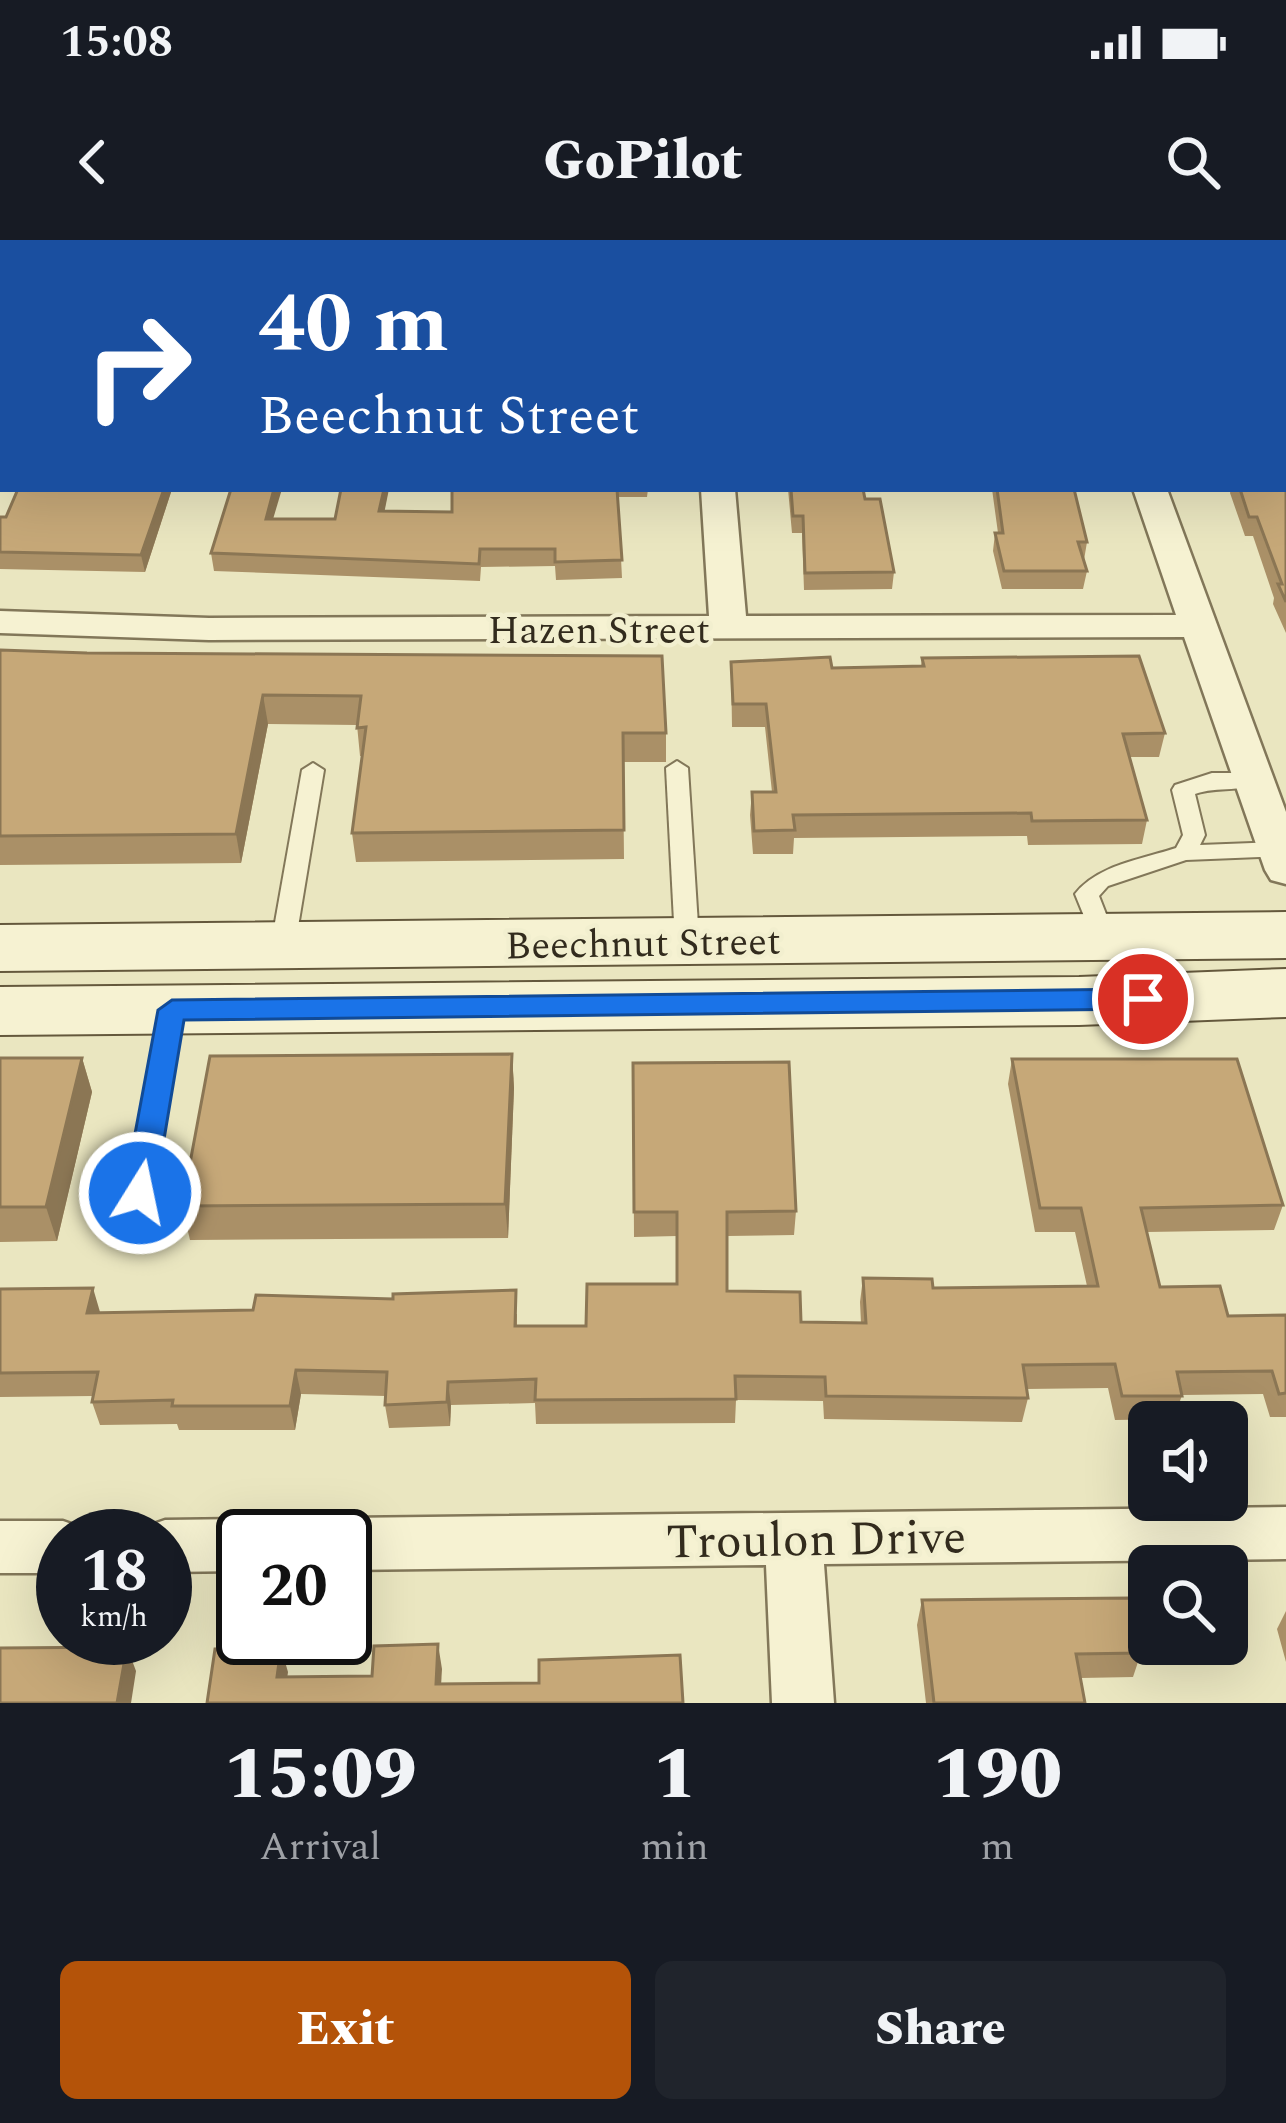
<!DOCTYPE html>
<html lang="en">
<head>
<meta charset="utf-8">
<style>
	:root { --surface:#171b24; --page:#20242c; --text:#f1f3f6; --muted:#9ea1a6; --accent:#b45309 }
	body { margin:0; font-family:Spectral,serif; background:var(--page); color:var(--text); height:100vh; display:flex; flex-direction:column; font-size:45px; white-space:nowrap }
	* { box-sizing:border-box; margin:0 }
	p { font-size:39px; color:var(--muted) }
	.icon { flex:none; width:66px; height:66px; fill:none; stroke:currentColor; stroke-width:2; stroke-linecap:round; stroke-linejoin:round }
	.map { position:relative; height:1463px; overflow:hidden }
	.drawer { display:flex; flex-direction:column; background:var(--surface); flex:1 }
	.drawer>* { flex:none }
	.guide { position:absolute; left:0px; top:0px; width:1287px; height:252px; box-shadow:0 12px 48px #0002; background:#1a4fa0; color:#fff; overflow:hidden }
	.buttons { position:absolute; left:1128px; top:1161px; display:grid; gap:24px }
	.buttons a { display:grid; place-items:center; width:120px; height:120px; border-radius:18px; background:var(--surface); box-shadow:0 12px 48px #0002; font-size:60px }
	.speed { position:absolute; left:36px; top:1269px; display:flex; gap:24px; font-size:60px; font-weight:700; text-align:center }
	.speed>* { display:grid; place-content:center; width:156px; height:156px; border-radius:50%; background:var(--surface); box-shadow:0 12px 48px #0002; line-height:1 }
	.speed small { font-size:30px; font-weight:400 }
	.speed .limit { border:6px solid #111; border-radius:18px; background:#fff; color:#111 }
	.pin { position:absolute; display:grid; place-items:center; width:102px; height:102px; color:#fff; margin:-51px; border:6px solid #fff; border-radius:50%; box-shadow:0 3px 12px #0007 }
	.me { position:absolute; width:132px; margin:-66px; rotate:10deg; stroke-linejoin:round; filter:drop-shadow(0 0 9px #0008) }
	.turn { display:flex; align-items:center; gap:42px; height:252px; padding:0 60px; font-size:54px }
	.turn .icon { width:156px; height:156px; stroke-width:2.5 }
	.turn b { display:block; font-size:84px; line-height:102px }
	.eta { display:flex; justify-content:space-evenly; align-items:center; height:204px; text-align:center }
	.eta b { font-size:72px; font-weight:800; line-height:84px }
	.cta { display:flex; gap:24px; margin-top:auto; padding:24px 60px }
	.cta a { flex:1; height:138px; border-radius:18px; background:var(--accent); color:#fff; font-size:48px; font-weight:800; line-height:138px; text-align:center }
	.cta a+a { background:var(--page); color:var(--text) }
	.status { display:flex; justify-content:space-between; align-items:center; height:84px; padding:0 60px; background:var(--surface); direction:ltr }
	.status svg { height:33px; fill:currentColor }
	header { display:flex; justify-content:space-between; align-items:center; height:156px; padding:0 60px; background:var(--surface); font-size:54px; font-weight:800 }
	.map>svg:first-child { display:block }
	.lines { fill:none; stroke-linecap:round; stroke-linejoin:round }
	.service-casing { stroke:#827759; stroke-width:4 }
	.minor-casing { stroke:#827759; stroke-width:5 }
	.secondary-casing { stroke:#64583c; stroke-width:4 }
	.service { fill:#f6f2d2; fill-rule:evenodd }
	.minor { fill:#f6f2d2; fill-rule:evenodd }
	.secondary { fill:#f6f2d2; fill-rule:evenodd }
	.wall { fill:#aa9067 }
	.shaded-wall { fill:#8b7654 }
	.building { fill:#c6a878; stroke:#8b7654; stroke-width:3 }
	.route { fill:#1a73e8; stroke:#114b97; stroke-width:3 }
	.labels { text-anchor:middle; stroke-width:9; stroke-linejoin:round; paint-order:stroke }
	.street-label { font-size:39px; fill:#322b1d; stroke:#f2efcf }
	.near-street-label { font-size:48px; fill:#322b1d; stroke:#f2efcf }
</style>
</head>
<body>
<div class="status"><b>15:08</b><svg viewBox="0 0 49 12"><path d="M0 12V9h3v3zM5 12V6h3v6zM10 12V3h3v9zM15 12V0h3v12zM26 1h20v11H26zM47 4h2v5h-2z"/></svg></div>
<header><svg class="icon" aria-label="back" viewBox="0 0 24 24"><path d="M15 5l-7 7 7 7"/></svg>GoPilot<svg class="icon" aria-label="search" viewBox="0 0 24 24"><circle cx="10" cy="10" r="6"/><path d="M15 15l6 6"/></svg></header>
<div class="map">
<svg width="1286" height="1463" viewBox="0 0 1286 1463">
	<rect width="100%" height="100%" fill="#eae6c0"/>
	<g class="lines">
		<g class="service-casing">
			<g id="service">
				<polygon points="677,521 688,528 699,701 687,709 675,701 666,528"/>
				<polygon points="313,523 324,530 295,705 283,713 271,705 302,530"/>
				<path d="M1212 533H1253L1264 540C1248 553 1216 546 1195 554L1205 595 1200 605 1279 602 1286 604V616L1186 620 1108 646 1099 656 1115 697 1103 705 1095 703 1075 654C1097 625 1143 619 1176 608L1183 595 1172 550 1175 545Z"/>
				<polygon points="172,761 184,770 153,953 149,960 140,963 131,960 127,953 160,770"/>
			</g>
		</g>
		<g class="minor-casing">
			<g id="minor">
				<rect x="687" y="0" width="28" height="3"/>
				<polygon points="1050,0 1078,0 1079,3 1051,3"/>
				<polygon points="0,131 3,132 3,152 0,151"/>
				<polygon points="701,249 735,249 746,376 1176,375 1133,249 1167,249 1286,572 1286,644 1271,640 1265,630 1184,397 209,400 0,393 0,371 209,378 709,376"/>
				<polygon points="1286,1267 1286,1319 824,1324 834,1463 772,1463 766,1325 345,1330 345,1296 320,1296 325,1286 345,1278"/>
				<polygon points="243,1279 263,1286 268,1296 243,1296 243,1331 165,1332 165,1296 141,1296 145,1287 165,1280"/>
				<polygon points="0,1281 63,1281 83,1288 87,1296 63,1296 63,1333 0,1333"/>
			</g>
		</g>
		<g class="secondary-casing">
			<g id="secondary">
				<polygon points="1286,672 1286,718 0,731 0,685"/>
				<polygon points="1286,729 1286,777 1079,785 0,795 0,747 1079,737"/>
			</g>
		</g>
		<use href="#service" class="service"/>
		<use href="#minor" class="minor"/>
		<use href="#secondary" class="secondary"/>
	</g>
	<g class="wall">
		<polygon points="0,0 3,3 3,103 0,103"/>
		<polygon points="1286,122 1286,393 1273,364 1274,358 1253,296 1245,296 1230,253 1231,249 1284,249"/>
		<polygon points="172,249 145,332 0,329 0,277"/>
		<polygon points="452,249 648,249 647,257 618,257 622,338 556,340 555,326 481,327 480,341 214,331 211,313 273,279 335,279 384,272 452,272"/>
		<polygon points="788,249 863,249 865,259 894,332 892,349 804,350 802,293 792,293"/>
		<polygon points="992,249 1074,249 1087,302 1084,320 1087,331 1083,349 1002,349 993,311 995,293 998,293"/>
		<polygon points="0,410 666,493 666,522 623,522 624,619 356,622 352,593 362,516 360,516 357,485 268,484 241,623 0,625"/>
		<polygon points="922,418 1165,493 1159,517 1129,517 1147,580 1142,604 1028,605 1027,596 794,598 793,614 753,614 750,575 752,552 772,552 765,487 732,487 731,422 832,428 921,426"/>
		<polygon points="512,814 514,848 508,998 190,1000 182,966"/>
		<polygon points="0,818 82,818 92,852 57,1001 0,1002"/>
		<polygon points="1012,819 1283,965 1274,990 1147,992 1160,1047 1228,1076 1286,1075 1286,1177 1270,1177 1263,1154 1182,1155 1174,1179 1115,1180 1108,1148 1026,1149 1028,1158 1022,1182 824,1179 823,1161 736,1160 735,1183 536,1184 535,1163 451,1165 450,1186 389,1188 385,1165 386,1156 301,1154 295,1190 179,1190 177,1184 100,1185 92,1162 93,1156 0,1157 0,1049 100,1073 517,1074 517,1086 586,1086 677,1044 677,996 634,997 633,823 796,971 794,995 727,996 727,1051 801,1082 861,1083 860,1062 863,1038 933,1048 1087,1046 1075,992 1035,992 1008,844"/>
		<polygon points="922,1360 1141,1413 1133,1437 1081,1438 1085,1463 926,1463 917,1385"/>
		<polygon points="1286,1371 1286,1422 1277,1389"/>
	</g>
	<g class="shaded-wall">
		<polygon points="164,249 172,249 145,332 141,315"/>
		<polygon points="274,249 282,249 268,296 266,279"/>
		<polygon points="384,249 389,249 381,289 379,271"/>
		<polygon points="263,455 268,484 241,623 236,594"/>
		<polygon points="512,814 514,848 508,998 505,964"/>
		<polygon points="82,818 92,852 57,1001 46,967"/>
		<polygon points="93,1048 100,1072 95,1097 87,1073"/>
		<polygon points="296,1130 301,1154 295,1190 290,1166"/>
		<polygon points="448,1142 451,1165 450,1186 447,1162"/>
		<polygon points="438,1404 442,1429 440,1463 436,1444"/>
		<polygon points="127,1407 136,1431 131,1463 117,1463"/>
		<polygon points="281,1408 288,1432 284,1461 277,1437"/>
	</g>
	<g class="building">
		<polygon points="0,0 644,0 644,3 3,3 3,87 0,87"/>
		<rect x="768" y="0" width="64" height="3"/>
		<polygon points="928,0 1000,0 1001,3 928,3"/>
		<polygon points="1137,0 1202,0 1203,3 1138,3"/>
		<polygon points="1284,118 1286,122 1286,362 1278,344 1282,344 1257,277 1249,277 1240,249 1284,249"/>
		<polygon points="18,249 164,249 141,315 0,312 0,277 6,277"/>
		<polygon points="231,249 274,249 266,279 335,279 341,249 384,249 379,271 452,272 452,249 617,249 622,320 555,322 555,309 480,309 479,324 211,313"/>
		<polygon points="791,249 863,249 865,259 880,259 894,332 805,333 803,276 793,276"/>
		<polygon points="997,249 1074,249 1087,302 1078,302 1087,331 1004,331 995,293 1003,293"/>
		<polygon points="0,410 87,413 662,416 666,493 623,493 624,590 352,593 366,487 357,488 361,456 263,455 236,594 0,596"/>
		<polygon points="1139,416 1165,493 1123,494 1147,580 1032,581 1031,573 793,575 795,590 754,591 752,552 776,552 766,464 733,464 731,422 830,417 832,428 924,426 922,418"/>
		<polygon points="512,814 505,964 182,966 210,816"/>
		<polygon points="0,818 82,818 46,967 0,967"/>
		<polygon points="1012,819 1237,819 1283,965 1141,968 1160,1047 1220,1046 1228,1076 1286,1075 1286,1153 1279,1154 1272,1131 1177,1132 1182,1156 1122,1156 1115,1124 1023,1125 1028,1158 826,1156 825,1137 735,1136 736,1159 535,1160 536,1139 448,1142 447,1162 385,1165 387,1132 296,1130 290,1166 172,1166 173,1160 92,1162 98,1132 0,1133 0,1049 93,1048 87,1073 253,1070 256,1055 393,1059 393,1054 516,1050 515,1086 586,1086 587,1044 677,1044 677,972 634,972 633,823 789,822 796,971 727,972 727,1051 800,1052 801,1082 866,1083 863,1038 932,1039 933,1048 1098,1046 1081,968 1040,968"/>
		<polygon points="1131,1358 1141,1413 1076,1414 1085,1463 934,1463 922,1360"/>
		<polygon points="438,1404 436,1444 539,1443 539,1420 680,1415 683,1463 207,1463 215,1409 281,1408 277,1437 372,1436 374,1406"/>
		<polygon points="127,1407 117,1463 0,1463 0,1408"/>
	</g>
	<polygon class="route" points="1143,749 1157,759 1143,769 184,780 155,953 150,962 129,962 124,953 158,770 172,760"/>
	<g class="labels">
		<g class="street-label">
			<text x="599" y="403">Hazen Street</text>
			<text transform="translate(643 702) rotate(-1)" y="14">Beechnut Street</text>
		</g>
		<g class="near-street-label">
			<text transform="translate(816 1298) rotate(-1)" y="17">Troulon Drive</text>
		</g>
	</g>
</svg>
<div class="buttons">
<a><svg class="icon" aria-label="sound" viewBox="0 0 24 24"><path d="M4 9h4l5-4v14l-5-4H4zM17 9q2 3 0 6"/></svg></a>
<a><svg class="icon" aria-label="search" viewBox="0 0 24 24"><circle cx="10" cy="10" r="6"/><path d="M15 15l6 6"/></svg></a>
</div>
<div class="speed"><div>18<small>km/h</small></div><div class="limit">20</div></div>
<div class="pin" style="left:1143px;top:759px;background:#d93025"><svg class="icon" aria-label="arrive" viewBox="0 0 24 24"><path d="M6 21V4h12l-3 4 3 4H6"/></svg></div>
<svg class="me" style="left:140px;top:953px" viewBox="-20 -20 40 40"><circle r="17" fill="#1a73e8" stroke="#fff" stroke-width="3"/><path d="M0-11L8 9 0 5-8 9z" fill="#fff"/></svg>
<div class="guide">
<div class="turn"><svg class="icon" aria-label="right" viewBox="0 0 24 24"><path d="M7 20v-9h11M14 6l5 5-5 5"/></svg><div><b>40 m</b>Beechnut Street</div></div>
</div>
</div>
<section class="drawer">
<div class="eta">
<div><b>15:09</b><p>Arrival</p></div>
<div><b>1</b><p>min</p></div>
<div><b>190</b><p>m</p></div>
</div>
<div class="cta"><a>Exit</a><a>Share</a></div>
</section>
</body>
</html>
